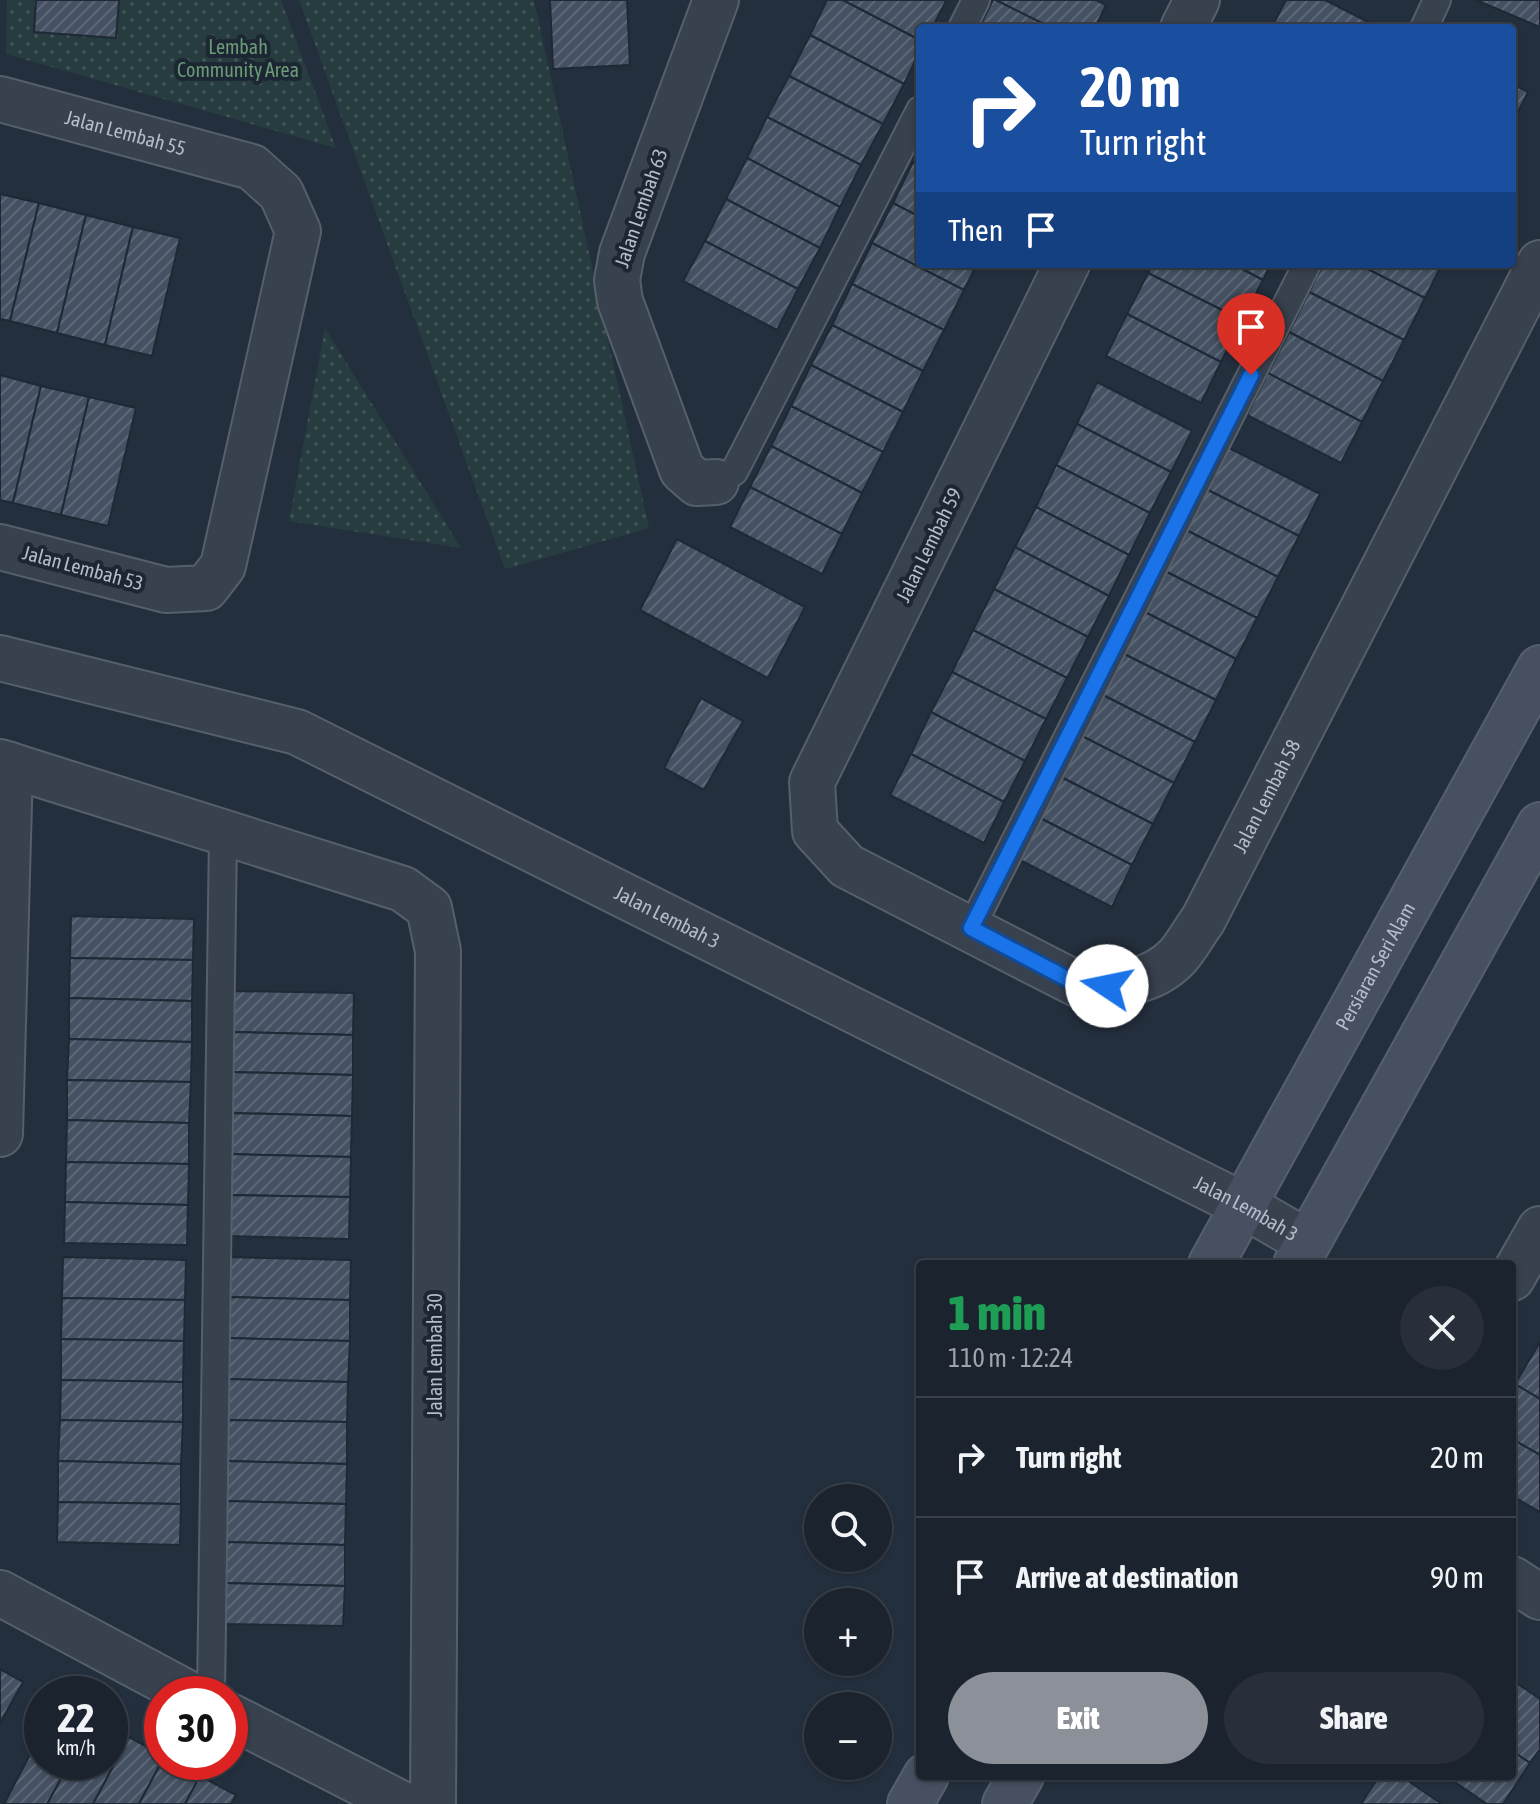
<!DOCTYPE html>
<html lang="en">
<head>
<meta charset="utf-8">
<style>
	:root { --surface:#1b232e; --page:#282f3a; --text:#f1f3f6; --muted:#a0a4aa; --line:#39404a; --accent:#8c9099 }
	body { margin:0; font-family:"Asap Condensed",sans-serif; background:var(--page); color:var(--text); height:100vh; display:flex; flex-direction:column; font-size:30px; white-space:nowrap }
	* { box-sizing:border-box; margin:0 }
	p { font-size:26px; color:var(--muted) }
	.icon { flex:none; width:44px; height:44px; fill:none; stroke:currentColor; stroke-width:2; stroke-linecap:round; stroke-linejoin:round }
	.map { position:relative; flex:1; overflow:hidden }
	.side { position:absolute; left:916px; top:1260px; width:600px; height:520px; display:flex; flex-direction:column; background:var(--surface); border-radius:8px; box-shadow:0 2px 6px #0004,0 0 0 2px var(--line) }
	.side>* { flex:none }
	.top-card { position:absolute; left:916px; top:24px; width:600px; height:244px; border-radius:8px; box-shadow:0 2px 6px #0004,0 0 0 2px var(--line); background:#1a4fa0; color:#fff; overflow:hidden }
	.controls { position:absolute; left:804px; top:1484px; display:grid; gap:16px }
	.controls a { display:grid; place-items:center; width:88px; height:88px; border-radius:50%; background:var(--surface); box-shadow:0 2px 6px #0004,0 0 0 2px var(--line); font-size:40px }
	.speed { position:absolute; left:24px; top:1676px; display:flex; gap:16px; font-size:40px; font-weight:700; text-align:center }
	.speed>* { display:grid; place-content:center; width:104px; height:104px; border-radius:50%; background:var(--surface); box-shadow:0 2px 6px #0004,0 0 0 2px var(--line); line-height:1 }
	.speed small { font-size:20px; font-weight:400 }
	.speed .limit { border:12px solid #d22; background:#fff; color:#111 }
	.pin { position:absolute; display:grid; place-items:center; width:68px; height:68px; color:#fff; margin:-82px -34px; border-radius:50% 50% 50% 0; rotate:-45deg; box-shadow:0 0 8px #0007 }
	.pin .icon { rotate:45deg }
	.me { position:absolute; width:88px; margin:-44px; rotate:281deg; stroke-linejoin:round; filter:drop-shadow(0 0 6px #0008) }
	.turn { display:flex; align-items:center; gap:28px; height:168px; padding:0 32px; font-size:36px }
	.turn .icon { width:104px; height:104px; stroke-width:2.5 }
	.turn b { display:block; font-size:56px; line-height:68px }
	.then { display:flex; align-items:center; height:76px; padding:0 32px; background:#0003; gap:16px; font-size:30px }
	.round { display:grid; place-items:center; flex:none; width:84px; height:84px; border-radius:42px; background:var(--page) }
	.headline { display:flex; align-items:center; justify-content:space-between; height:136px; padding:0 32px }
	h1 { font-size:48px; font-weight:800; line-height:60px; color:#1e9e55 }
	.cta { display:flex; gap:16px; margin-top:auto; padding:16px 32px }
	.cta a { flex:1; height:92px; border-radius:48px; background:var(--accent); color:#fff; font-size:32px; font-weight:800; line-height:92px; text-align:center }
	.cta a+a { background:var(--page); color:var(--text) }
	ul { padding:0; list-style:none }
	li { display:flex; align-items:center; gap:24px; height:120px; padding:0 32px; border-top:2px solid var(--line) }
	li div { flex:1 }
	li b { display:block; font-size:30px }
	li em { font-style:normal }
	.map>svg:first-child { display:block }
	.park { fill:url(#park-dots) }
	.building { fill:url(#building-hatch); stroke:#1f2835; stroke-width:2 }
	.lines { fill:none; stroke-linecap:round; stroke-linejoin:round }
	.lane-casing { stroke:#565f6c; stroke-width:30 }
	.street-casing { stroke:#565f6c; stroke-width:48 }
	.secondary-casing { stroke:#565f6c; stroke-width:48 }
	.lane { stroke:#38414e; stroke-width:26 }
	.street { stroke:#38414e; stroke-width:44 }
	.secondary { stroke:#465061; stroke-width:44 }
	.route-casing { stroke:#114b97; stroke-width:20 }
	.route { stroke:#1a73e8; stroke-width:14 }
	.labels { text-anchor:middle; stroke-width:8; stroke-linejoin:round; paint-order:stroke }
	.park-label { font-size:20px; fill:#6b9a76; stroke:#1d2633 }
	.street-label { font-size:20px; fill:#b4bcc9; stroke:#1d2633 }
</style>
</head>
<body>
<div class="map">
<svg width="1540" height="1804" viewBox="0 0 1540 1804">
	<defs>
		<pattern id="park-dots" width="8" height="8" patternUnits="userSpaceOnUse" patternTransform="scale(2)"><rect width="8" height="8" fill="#263c3f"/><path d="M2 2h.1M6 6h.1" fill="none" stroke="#435659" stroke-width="1.8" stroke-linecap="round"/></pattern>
		<pattern id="building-hatch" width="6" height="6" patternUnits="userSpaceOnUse" patternTransform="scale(2)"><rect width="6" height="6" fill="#455162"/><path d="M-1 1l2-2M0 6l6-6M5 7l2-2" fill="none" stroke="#5d6877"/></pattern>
	</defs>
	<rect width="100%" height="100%" fill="#242f3e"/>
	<g class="park">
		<polygon points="7,0 281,0 336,148 6,54"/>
		<polygon points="299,0 534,0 649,528 505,569"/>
		<polygon points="325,328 461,548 289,521"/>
	</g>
	<g class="building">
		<polygon points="36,0 119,0 116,38 34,32"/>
		<polygon points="550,0 627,0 630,65 553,69"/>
		<polygon points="827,0 843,0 920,40 920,51 904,84 810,35"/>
		<polygon points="843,0 944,0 946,1 932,28 920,28 920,40"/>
		<polygon points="993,0 996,0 1052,28 979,28"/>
		<polygon points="996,0 1096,0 1106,5 1095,28 1052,28"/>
		<polygon points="1286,0 1325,0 1380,28 1278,28 1273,25"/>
		<polygon points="1476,0 1540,0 1540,27"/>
		<polygon points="810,35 904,84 883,124 789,76"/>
		<polygon points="789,76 883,124 861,165 767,117"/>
		<polygon points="1512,84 1528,92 1512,124"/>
		<polygon points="767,117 861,165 840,207 747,158"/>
		<polygon points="747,158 840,207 820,248 726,199"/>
		<polygon points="913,162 920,165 920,217 893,203"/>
		<polygon points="0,194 39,203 10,321 0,319"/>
		<polygon points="726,199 820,248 798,289 705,241"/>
		<polygon points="39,203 86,215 57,333 10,321"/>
		<polygon points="893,203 920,217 920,264 977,264 964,290 872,243"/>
		<polygon points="86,215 133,227 105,345 57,333"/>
		<polygon points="133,227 180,238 152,356 105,345"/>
		<polygon points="705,241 798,289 777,330 683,281"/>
		<polygon points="872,243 964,290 944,330 852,284"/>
		<polygon points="1152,264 1233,264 1263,280 1242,320 1148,273"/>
		<polygon points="1233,264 1271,264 1263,280"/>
		<polygon points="1323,264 1358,264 1425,298 1404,340 1309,292"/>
		<polygon points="1358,264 1442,264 1425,298"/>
		<polygon points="1148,273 1242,320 1221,362 1127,314"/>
		<polygon points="852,284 944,330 923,371 832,325"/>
		<polygon points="1309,292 1404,340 1383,381 1289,332"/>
		<polygon points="1127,314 1221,362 1201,403 1106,356"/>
		<polygon points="832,325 923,371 903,412 811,365"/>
		<polygon points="1289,332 1383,381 1362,422 1268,373"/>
		<polygon points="811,365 903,412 883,452 791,406"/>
		<polygon points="1268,373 1362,422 1341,463 1247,415"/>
		<polygon points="0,375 41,386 13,503 0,500"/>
		<polygon points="1097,382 1192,431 1171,472 1077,424"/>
		<polygon points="41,386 89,397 61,515 13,503"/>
		<polygon points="89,397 136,408 108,526 61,515"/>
		<polygon points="791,406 883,452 862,493 771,446"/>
		<polygon points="1077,424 1171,472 1150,513 1056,465"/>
		<polygon points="771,446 862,493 842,534 750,487"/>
		<polygon points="1225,446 1320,494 1299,536 1204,488"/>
		<polygon points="1056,465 1150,513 1129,555 1036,507"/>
		<polygon points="750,487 842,534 822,574 730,527"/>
		<polygon points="1204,488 1299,536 1278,577 1184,529"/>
		<polygon points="1036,507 1129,555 1109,596 1015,547"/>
		<polygon points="1184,529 1278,577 1257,618 1163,570"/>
		<polygon points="677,539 805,607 768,678 640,610"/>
		<polygon points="1015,547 1109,596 1088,637 994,589"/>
		<polygon points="1163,570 1257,618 1236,659 1143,611"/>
		<polygon points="994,589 1088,637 1067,678 973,630"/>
		<polygon points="1143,611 1236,659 1216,700 1122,653"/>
		<polygon points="973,630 1067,678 1046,719 952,672"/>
		<polygon points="1122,653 1216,700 1195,742 1101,694"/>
		<polygon points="952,672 1046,719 1025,761 931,712"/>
		<polygon points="1101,694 1195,742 1174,783 1080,735"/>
		<polygon points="701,698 743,721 704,790 664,768"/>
		<polygon points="931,712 1025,761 1004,802 911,754"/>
		<polygon points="1080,735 1174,783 1153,824 1059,776"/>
		<polygon points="911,754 1004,802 984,843 890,795"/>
		<polygon points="1059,776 1153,824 1132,865 1038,817"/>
		<polygon points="1038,817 1132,865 1112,907 1018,859"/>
		<polygon points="71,916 194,919 193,960 70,958"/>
		<polygon points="70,958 193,960 192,1001 69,998"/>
		<polygon points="231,991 354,993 353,1035 231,1032"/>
		<polygon points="69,998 192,1001 192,1042 69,1039"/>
		<polygon points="231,1032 353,1035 353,1075 230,1072"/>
		<polygon points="69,1039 192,1042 191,1082 67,1080"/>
		<polygon points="230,1072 353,1075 352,1116 229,1113"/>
		<polygon points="67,1080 191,1082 189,1123 67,1120"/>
		<polygon points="229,1113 352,1116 351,1157 228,1154"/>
		<polygon points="67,1120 189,1123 189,1164 66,1162"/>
		<polygon points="228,1154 351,1157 350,1197 227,1195"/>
		<polygon points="66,1162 189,1164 188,1205 65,1202"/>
		<polygon points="227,1195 350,1197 349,1239 226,1236"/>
		<polygon points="65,1202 188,1205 187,1245 64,1243"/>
		<polygon points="63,1257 186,1260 185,1300 62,1298"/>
		<polygon points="228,1257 351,1260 350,1300 227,1297"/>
		<polygon points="227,1297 350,1300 350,1341 227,1338"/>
		<polygon points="62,1298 185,1300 184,1341 61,1339"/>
		<polygon points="227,1338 350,1341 348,1382 225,1379"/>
		<polygon points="61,1339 184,1341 183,1382 61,1380"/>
		<polygon points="1540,1342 1540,1399 1515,1384"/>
		<polygon points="225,1379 348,1382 347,1422 224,1420"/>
		<polygon points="61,1380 183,1382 183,1422 60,1420"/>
		<polygon points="1515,1384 1540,1399 1540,1455 1512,1439 1512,1390"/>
		<polygon points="60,1420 183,1422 181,1464 58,1461"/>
		<polygon points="224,1420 347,1422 347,1464 224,1461"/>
		<polygon points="1512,1439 1540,1455 1540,1512 1512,1496"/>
		<polygon points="58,1461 181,1464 181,1504 58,1502"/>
		<polygon points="224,1461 347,1464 346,1504 223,1501"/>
		<polygon points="223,1501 346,1504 345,1545 222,1542"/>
		<polygon points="58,1502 181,1504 180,1545 57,1542"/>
		<polygon points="222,1542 345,1545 345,1586 221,1583"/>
		<polygon points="221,1583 345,1586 343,1626 220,1624"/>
		<polygon points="0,1669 23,1682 0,1723"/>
		<polygon points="1512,1680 1540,1699 1540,1749 1530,1763 1512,1751"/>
		<polygon points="110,1727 129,1737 93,1804 47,1804 70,1762 110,1762"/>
		<polygon points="42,1732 42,1762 70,1762 47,1804 4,1804"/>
		<polygon points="129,1737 162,1755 162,1761 139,1804 93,1804"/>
		<polygon points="1512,1751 1530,1763 1503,1804 1487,1804 1446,1776 1512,1776"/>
		<polygon points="162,1761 174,1762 200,1776 185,1804 139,1804"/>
		<polygon points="200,1776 236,1795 231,1804 185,1804"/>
		<polygon points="1379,1776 1401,1776 1442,1804 1361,1804"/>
	</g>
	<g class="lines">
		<g class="lane-casing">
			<g id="lane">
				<polyline points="962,28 976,0"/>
				<polyline points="1424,28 1437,0"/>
				<polyline points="716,482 734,472 920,110"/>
				<polyline points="971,928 1307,264"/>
				<polyline points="211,1694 223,834"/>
			</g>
		</g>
		<g class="street-casing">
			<g id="street">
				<polyline points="716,0 622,253 617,280 620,301 682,470 697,483 716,482"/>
				<polyline points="1183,28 1197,0"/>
				<path id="s1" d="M0 99 252 167 281 193 298 231 223 566 206 588 166 590 0 547"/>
				<path id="s2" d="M1067 264 812 782 815 831 847 866 1077 984C1113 987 1151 984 1177 957 1187 946 1194 932 1203 920L1540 263"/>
				<path id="s3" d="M0 658 297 732 1243 1205 1307 1242"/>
				<polyline points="0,762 403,889 429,908 438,951 433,1804"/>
				<polyline points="0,1134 10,765"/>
				<polyline points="1512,1278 1540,1229"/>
				<polyline points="1512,1579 1540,1597"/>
				<polyline points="0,1593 189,1694"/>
				<polyline points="230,1716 402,1804"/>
			</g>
		</g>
		<g class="secondary-casing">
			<g id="secondary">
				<path id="s4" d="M1211 1264 1540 668"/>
				<polyline points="1296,1264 1540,825"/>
				<polyline points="910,1804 926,1776"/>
				<polyline points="1005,1804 1021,1776"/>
			</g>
		</g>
		<use href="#lane" class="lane"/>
		<use href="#street" class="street"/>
		<use href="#secondary" class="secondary"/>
	</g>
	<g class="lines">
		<g class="route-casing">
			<polyline id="route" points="1107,986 1077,984 971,928 1251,375"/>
		</g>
		<use href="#route" class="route"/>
	</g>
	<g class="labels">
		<g class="park-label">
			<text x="238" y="54">Lembah<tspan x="238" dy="23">Community Area</tspan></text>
		</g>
		<g class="street-label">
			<text dy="7" stroke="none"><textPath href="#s1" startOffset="130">Jalan Lembah 55</textPath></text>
			<text transform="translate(641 208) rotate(-71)" y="7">Jalan Lembah 63</text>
			<text transform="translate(929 545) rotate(-64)" y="7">Jalan Lembah 59</text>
			<text transform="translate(83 568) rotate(15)" y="7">Jalan Lembah 53</text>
			<text dy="7" stroke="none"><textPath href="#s2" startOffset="1224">Jalan Lembah 58</textPath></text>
			<text dy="7" stroke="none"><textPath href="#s3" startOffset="720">Jalan Lembah 3</textPath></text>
			<text dy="7" stroke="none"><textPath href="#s4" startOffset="340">Persiaran Seri Alam</textPath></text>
			<text dy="7" stroke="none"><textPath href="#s3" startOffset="1368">Jalan Lembah 3</textPath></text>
			<text transform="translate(435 1355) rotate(-90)" y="7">Jalan Lembah 30</text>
		</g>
	</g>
</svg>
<div class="controls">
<a><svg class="icon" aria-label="search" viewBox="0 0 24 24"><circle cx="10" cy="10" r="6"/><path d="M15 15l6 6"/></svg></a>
<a>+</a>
<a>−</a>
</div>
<div class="speed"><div>22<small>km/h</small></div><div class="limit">30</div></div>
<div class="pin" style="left:1251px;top:375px;background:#d93025"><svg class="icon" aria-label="arrive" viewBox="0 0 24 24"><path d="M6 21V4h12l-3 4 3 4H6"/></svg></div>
<svg class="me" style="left:1107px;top:986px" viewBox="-20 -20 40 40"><circle r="19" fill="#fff"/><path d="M0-13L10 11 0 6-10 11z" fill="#1a73e8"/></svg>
<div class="top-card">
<div class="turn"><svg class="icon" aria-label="right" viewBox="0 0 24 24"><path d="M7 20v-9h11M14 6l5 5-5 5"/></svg><div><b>20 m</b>Turn right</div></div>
<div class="then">Then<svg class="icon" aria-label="arrive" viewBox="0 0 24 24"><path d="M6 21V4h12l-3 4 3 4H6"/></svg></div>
</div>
<section class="side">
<div class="headline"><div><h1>1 min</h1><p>110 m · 12:24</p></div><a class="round"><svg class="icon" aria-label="close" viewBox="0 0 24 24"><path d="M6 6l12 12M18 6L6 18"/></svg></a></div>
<ul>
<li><svg class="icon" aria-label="right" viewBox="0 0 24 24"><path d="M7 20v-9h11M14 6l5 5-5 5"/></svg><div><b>Turn right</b></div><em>20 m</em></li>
<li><svg class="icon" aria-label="arrive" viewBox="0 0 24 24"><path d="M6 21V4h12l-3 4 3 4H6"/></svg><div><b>Arrive at destination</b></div><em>90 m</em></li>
</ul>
<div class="cta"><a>Exit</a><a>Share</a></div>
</section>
</div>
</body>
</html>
